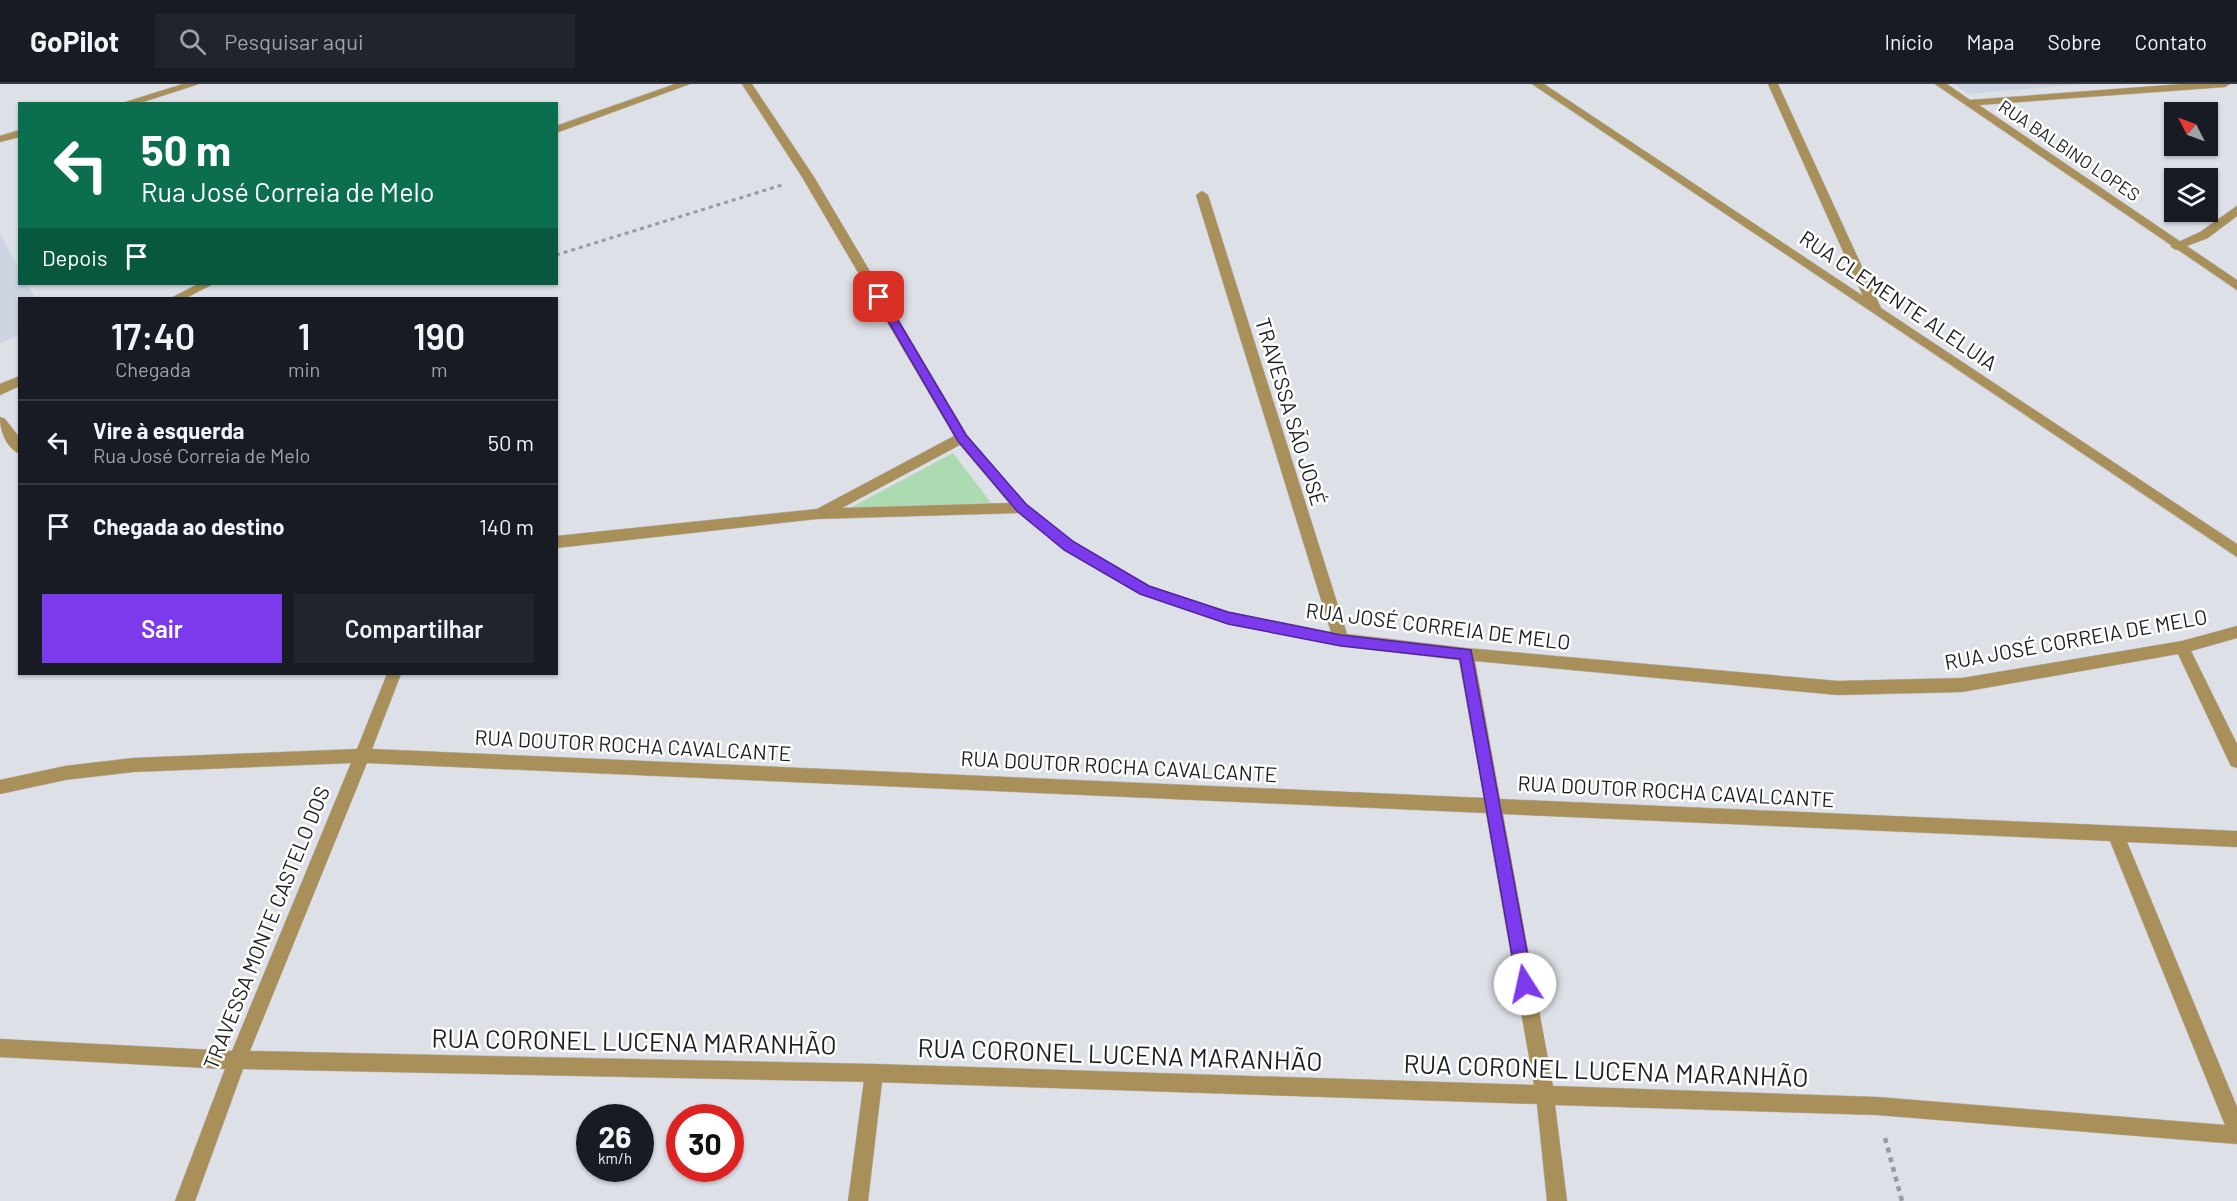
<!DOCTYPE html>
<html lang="pt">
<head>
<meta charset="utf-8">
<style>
	:root { --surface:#171b24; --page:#20242c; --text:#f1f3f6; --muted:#9ea1a6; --line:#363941; --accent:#7c3aed }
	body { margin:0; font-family:Barlow,sans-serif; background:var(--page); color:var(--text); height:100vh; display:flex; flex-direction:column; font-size:22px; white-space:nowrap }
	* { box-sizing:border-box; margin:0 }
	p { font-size:20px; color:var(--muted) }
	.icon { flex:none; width:33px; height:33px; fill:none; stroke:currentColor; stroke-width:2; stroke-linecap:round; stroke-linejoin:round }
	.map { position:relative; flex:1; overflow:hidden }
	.panel { position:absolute; left:18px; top:213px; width:540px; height:378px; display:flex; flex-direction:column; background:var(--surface); border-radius:0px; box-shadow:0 2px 4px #0004 }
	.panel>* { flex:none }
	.guide { position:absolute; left:18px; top:18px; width:540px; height:183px; border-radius:0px; box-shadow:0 2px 4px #0004; background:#0b6e4f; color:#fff; overflow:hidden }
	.needle { width:39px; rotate:312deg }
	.tools { position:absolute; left:2164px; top:18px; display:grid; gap:12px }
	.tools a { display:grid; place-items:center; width:54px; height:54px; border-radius:0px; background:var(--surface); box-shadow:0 2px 4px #0004; font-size:30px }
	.speed { position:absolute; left:576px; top:1020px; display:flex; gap:12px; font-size:30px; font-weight:700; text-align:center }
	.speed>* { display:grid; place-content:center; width:78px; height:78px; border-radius:50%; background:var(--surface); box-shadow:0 2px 4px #0004; line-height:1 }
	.speed small { font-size:15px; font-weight:400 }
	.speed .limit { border:9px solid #d22; background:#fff; color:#111 }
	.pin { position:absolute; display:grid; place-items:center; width:51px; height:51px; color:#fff; margin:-26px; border-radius:12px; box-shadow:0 3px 9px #0006 }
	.me { position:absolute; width:66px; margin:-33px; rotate:350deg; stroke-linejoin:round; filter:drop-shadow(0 0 4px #0008) }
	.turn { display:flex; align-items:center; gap:21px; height:126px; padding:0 24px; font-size:27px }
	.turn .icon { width:78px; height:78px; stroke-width:2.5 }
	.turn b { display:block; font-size:42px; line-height:51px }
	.then { display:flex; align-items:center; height:57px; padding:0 24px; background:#0003; gap:12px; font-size:22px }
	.eta { display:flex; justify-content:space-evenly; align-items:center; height:102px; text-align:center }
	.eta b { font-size:36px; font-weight:600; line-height:42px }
	.button { display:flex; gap:12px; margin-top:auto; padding:12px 24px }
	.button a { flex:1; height:69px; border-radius:0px; background:var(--accent); color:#fff; font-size:24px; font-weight:600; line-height:69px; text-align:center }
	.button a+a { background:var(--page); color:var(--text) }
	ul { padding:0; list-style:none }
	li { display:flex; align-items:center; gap:18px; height:84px; padding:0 24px; border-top:2px solid var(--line) }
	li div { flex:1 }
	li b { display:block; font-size:22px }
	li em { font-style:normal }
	header { display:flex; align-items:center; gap:36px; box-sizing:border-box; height:84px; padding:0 30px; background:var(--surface); border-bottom:2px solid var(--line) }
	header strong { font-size:28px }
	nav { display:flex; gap:33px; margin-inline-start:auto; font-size:21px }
	.search { width:420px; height:54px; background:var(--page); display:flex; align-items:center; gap:15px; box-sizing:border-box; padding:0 21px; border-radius:0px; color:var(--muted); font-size:22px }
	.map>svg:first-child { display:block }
	.built { fill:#ced5e2 }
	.green { fill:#acdbb1 }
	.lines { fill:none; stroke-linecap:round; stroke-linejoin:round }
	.service-casing { stroke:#babdc2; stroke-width:1 }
	.minor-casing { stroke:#babdc2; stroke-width:1 }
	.path-far1 { stroke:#979a9e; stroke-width:3; stroke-dasharray:4 4; stroke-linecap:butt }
	.path { stroke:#979a9e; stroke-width:4.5; stroke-dasharray:5 5; stroke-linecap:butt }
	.service { fill:#a9905a; fill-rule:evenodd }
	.minor { fill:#a9905a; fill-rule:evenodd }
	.route { fill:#7c3aed; stroke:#51269a; stroke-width:1.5 }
	.labels { text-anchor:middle; stroke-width:5; stroke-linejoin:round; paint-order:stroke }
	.far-street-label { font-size:18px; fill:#1c1d1f; stroke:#fff }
	.street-label { font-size:21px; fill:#1c1d1f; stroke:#fff }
	.near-street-label { font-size:26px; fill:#1c1d1f; stroke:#fff }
</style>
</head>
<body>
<header>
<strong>GoPilot</strong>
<div class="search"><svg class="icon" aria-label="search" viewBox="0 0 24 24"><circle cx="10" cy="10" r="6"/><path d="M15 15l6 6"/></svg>Pesquisar aqui</div>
<nav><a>Início</a><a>Mapa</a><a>Sobre</a><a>Contato</a></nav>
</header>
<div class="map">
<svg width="2237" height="1117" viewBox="0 0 2237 1117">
	<rect width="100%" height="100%" fill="#dde0e6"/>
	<g class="built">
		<polygon points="1953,0 2084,0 1968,10"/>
		<polygon points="0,149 19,185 20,200 27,200 35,214 20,214 19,250 0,260"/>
	</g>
	<polygon class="green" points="953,369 991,419 850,424"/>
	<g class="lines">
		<g class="service-casing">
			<g id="service">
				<polygon points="2237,122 2237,132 2208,154 2176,166 2170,162 2200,148"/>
				<polygon points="874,980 881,982 883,989 868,1117 848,1117 865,989 867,982"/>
			</g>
		</g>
		<g class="minor-casing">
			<g id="minor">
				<polygon points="183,0 199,0 137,20 119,20"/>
				<polygon points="675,0 690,0 556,49 556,42"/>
				<path d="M742 0H752L814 93 967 351 1026 420 1074 458 1150 502 1228 528 1331 548 1196 111 1202 107 1208 111 1347 550 1466 564 1838 597 1962 594 2182 557 2237 542V554L2191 567 2237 660V684L2231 682 2178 570 1962 608 1838 611 1475 577 1500 715 2237 747V763L2127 758 2237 1023V1060L1877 1031 1555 1021 1567 1117H1547L1537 1020 874 998 243 985 195 1117H175L225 985 0 973V955L232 967 351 679 133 688 65 696 0 710V696L65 682 133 674 357 665 387 590H401L372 665 1484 714 1459 576 1341 562 1228 540 1140 510 1064 466 1018 429 817 435 556 464V452L817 425 954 352 802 93ZM960 361 1009 419 842 424ZM367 679 1486 729 1534 1001 874 980 250 967ZM1503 730 2110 757 2225 1041 1877 1013 1553 1002Z"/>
				<polygon points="1532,0 1544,0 1863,212 1768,0 1778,0 1881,224 2237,460 2237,473"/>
				<polygon points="1935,0 1947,0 1970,16 2182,0 2230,0 2225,3 1979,21 2237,196 2237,206"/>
				<polygon points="20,46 20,53 0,58 0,52"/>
				<polygon points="198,200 213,200 186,214 171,214"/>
				<polygon points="20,292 20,302 0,311 0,300"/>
				<path d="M0 333 5 335 20 354V370C6 364 0 347 0 333Z"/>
			</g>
		</g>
		<polyline class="path-far1" points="556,171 782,101"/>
		<polyline class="path" points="1885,1054 1902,1117"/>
		<use href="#service" class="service"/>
		<use href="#minor" class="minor"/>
	</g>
	<polygon class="route" points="879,210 883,211 966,351 1026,420 1074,458 1149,502 1228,528 1341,551 1471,566 1533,900 1530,905 1525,908 1519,905 1517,900 1460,575 1341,562 1228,540 1140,510 1064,466 1017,427 958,357 874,213"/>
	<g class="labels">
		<g class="far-street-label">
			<text transform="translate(2069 67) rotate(34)" y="6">RUA BALBINO LOPES</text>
		</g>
		<g class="street-label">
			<text transform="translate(1898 217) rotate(34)" y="7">RUA CLEMENTE ALELUIA</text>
			<text transform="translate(1290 328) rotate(73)" y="7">TRAVESSA SÃO JOSÉ</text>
			<text transform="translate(1438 543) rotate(7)" y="7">RUA JOSÉ CORREIA DE MELO</text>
			<text transform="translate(2076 556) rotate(-10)" y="7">RUA JOSÉ CORREIA DE MELO</text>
			<text transform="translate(633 662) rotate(3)" y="7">RUA DOUTOR ROCHA CAVALCANTE</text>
			<text transform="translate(1119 683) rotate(3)" y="7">RUA DOUTOR ROCHA CAVALCANTE</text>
			<text transform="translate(1676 708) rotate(3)" y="7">RUA DOUTOR ROCHA CAVALCANTE</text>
			<text transform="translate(267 844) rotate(-68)" y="7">TRAVESSA MONTE CASTELO DOS</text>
		</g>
		<g class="near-street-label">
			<text transform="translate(634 958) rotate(1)" y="9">RUA CORONEL LUCENA MARANHÃO</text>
			<text transform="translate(1120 971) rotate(2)" y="9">RUA CORONEL LUCENA MARANHÃO</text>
			<text transform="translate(1606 987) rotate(2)" y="9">RUA CORONEL LUCENA MARANHÃO</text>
		</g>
	</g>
</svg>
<div class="tools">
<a><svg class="needle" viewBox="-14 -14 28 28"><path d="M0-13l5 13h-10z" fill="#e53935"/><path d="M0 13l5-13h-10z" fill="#9ea1a6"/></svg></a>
<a><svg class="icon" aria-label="layers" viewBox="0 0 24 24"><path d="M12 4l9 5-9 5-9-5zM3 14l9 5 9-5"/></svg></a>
</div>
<div class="speed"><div>26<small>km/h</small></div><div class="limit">30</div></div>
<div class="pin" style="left:879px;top:213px;background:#d93025"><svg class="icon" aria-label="arrive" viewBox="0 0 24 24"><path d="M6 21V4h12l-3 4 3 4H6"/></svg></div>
<svg class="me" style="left:1525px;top:900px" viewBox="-20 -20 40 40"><circle r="19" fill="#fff"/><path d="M0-13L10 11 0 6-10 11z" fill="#7c3aed"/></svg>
<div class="guide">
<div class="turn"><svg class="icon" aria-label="left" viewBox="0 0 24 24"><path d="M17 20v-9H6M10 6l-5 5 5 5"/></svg><div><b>50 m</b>Rua José Correia de Melo</div></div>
<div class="then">Depois<svg class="icon" aria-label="arrive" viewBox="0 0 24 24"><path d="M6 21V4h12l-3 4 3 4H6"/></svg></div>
</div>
<section class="panel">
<div class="eta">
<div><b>17:40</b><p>Chegada</p></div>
<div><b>1</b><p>min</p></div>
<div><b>190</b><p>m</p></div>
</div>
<ul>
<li><svg class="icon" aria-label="left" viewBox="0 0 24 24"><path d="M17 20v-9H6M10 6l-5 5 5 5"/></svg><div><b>Vire à esquerda</b><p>Rua José Correia de Melo</p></div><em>50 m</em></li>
<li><svg class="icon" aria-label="arrive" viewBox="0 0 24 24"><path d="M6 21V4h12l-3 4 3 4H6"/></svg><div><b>Chegada ao destino</b></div><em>140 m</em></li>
</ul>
<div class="button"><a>Sair</a><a>Compartilhar</a></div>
</section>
</div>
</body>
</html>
